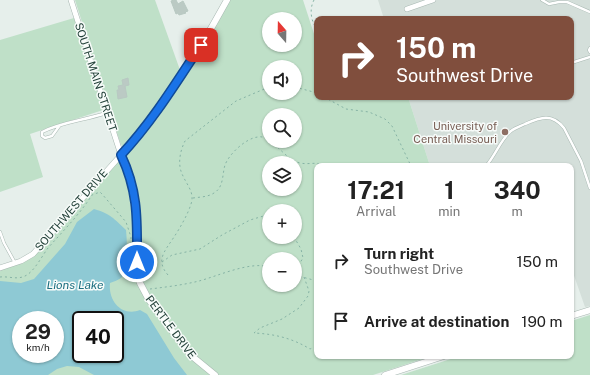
<!DOCTYPE html>
<html lang="en">
<head>
<meta charset="utf-8">
<style>
	:root { --surface:#fff; --page:#f2f2f2; --text:#222; --muted:#767676 }
	body { margin:0; font-family:"Public Sans",sans-serif; background:var(--page); color:var(--text); height:100vh; display:flex; flex-direction:column; font-size:15px; white-space:nowrap }
	* { box-sizing:border-box; margin:0 }
	p { font-size:13px; color:var(--muted) }
	.icon { flex:none; width:22px; height:22px; fill:none; stroke:currentColor; stroke-width:2; stroke-linecap:round; stroke-linejoin:round }
	.map { position:relative; flex:1; overflow:hidden }
	.panel { position:absolute; left:314px; top:163px; width:260px; height:196px; display:flex; flex-direction:column; background:var(--surface); border-radius:8px; box-shadow:0 1px 3px #0004 }
	.panel>* { flex:none }
	.hud { position:absolute; left:314px; top:16px; width:260px; height:84px; border-radius:8px; box-shadow:0 1px 3px #0004; background:#804e3d; color:#fff; overflow:hidden }
	.needle { width:26px; rotate:340deg }
	.buttons { position:absolute; left:262px; top:12px; display:grid; gap:8px }
	.buttons a { display:grid; place-items:center; width:40px; height:40px; border-radius:50%; background:var(--surface); box-shadow:0 1px 3px #0004; font-size:20px }
	.speed { position:absolute; left:12px; top:311px; display:flex; gap:8px; font-size:20px; font-weight:700; text-align:center }
	.speed>* { display:grid; place-content:center; width:52px; height:52px; border-radius:50%; background:var(--surface); box-shadow:0 1px 3px #0004; line-height:1 }
	.speed small { font-size:10px; font-weight:400 }
	.speed .limit { border:2px solid #111; border-radius:6px; background:#fff; color:#111 }
	.pin { position:absolute; display:grid; place-items:center; width:34px; height:34px; color:#fff; margin:-17px; border-radius:8px; box-shadow:0 2px 6px #0006 }
	.me { position:absolute; width:44px; margin:-22px; rotate:0deg; stroke-linejoin:round; filter:drop-shadow(0 0 3px #0008) }
	.turn { display:flex; align-items:center; gap:14px; height:84px; padding:0 16px; font-size:18px }
	.turn .icon { width:52px; height:52px; stroke-width:2.5 }
	.turn b { display:block; font-size:28px; line-height:34px }
	.eta { display:flex; justify-content:space-evenly; align-items:center; height:68px; text-align:center }
	.eta b { font-size:24px; font-weight:700; line-height:28px }
	ul { padding:0; list-style:none }
	li { display:flex; align-items:center; gap:12px; height:60px; padding:0 16px }
	li div { flex:1 }
	li b { display:block; font-size:15px }
	li em { font-style:normal }
	.map>svg:first-child { display:block }
	.built { fill:#d4dfda }
	.green { fill:#bfe0c8; fill-rule:evenodd }
	.water { fill:#8ec9d4; fill-rule:evenodd }
	.building { fill:#bbcac4; stroke:#b8c9c2 }
	.lines { fill:none; stroke-linecap:round; stroke-linejoin:round }
	.service-casing { stroke:#a8b8b2; stroke-width:3.5 }
	.minor-casing { stroke:#a8b8b2; stroke-width:6 }
	.tertiary-casing { stroke:#a8b8b2; stroke-width:7 }
	.path { stroke:#86b3a5; stroke-width:1; stroke-dasharray:2 3; stroke-linecap:butt }
	.service { stroke:#fff; stroke-width:2.5 }
	.minor { stroke:#fff; stroke-width:5 }
	.tertiary { stroke:#fff; stroke-width:6 }
	.route-casing { stroke:#114b97; stroke-width:10 }
	.route { stroke:#1a73e8; stroke-width:7 }
	.education-dot { fill:#8d6e63; stroke:#f7fbf9; stroke-width:1.5 }
	.labels { text-anchor:middle; stroke-width:3; stroke-linejoin:round; paint-order:stroke }
	.street-label { font-size:11px; fill:#24423a; stroke:#f7fbf9 }
	.education-label { font-size:11px; fill:#785e54; stroke:#f7fbf9; text-anchor:end }
	.water-label { font-size:12px; font-style:italic; fill:#1c6f80; stroke:#f7fbf9 }
</style>
</head>
<body>
<div class="map">
<svg width="590" height="375" viewBox="0 0 590 375">
	<rect width="100%" height="100%" fill="#e6efeb"/>
	<polygon class="built" points="378,0 590,0 590,306 585,307 571,267 571,166 430,166 408,97 571,97 571,19 384,19"/>
	<g class="green">
		<polygon points="75,0 155,0 180,70 159,103 126,145 122,146 120,142"/>
		<path d="M227 0H303L317 43V97H408L430 166H317V356H432L373 375H0V268L33 254 162 104ZM269 19H295V45H269ZM269 67H295V93H269ZM269 115H295V141H269ZM269 163H295V189H269ZM269 211H295V237H269ZM269 259H295V285H269ZM21 320H55V354H21ZM81 320H115V354H81Z"/>
		<polygon points="74,18 103,110 30,134 43,177 0,192 0,40"/>
		<polygon points="590,315 590,375 401,375 460,356 571,356 571,321"/>
	</g>
	<path class="water" d="M94 209C111 214 113 218 126 230 127 240 129 271 121 278 118 280 113 282 110 283 108 301 122 317 140 310L147 314 174 358 187 375H94L79 367 67 366 57 369 48 375H0V281L21 283 34 279 65 244 77 222ZM21 320H55V354H21ZM81 320H115V354H81Z"/>
	<g class="building">
		<polygon points="174,0 176,0 178,4 183,1 188,11 185,12 186,13 179,15 178,13 176,14 171,1"/>
		<polygon points="128,78 129,85 125,86 127,97 118,99 117,90 119,90 118,86 123,85 122,80"/>
	</g>
	<g class="lines">
		<g class="service-casing">
			<g id="service">
				<polyline points="542,0 549,4 559,2 567,2 590,12"/>
				<polyline points="590,48 589,50 590,52"/>
				<polyline points="571,63 590,57"/>
				<path d="M60 125 52 136 45 138 42 136V132C62 122 86 120 106 113"/>
				<path d="M486 166C495 156 501 139 511 131 515 128 521 126 525 124 541 117 552 113 564 128L581 161 590 188"/>
				<polyline points="0,232 4,243 15,263"/>
			</g>
		</g>
		<g class="minor-casing">
			<g id="minor">
				<polyline points="407,9 433,0"/>
				<polyline points="0,268 21,261 33,254 121,155 71,0"/>
			</g>
		</g>
		<g class="tertiary-casing">
			<g id="tertiary">
				<polyline points="571,316 590,310"/>
				<path d="M215 375 193 357 184 347 149 300 140 283 137 272C137 229 140 195 121 155 162 111 198 53 227 0"/>
				<polyline points="385,375 444,356"/>
			</g>
		</g>
		<g class="path">
			<path d="M314 0C309 9 311 22 317 29"/>
			<polyline points="295,87 317,93"/>
			<polyline points="324,97 346,109 369,112 385,119 392,126 411,166"/>
			<path d="M270 141C280 148 288 160 300 163 309 165 317 161 325 166"/>
			<polyline points="340,166 350,165 359,166"/>
			<path d="M193 198C200 197 208 197 214 193 224 187 222 175 225 165 229 154 246 138 258 137 262 136 265 138 269 141"/>
			<polyline points="294,237 301,249 303,258 295,271"/>
			<polyline points="162,262 172,255 200,249 222,235 250,220 267,215 269,216"/>
			<path d="M168 275C155 260 165 251 174 237 180 228 188 214 191 204 195 193 187 185 183 176 177 165 180 151 185 141L236 101 269 87"/>
			<polyline points="295,275 317,281"/>
			<path d="M0 277C8 276 17 280 25 276 34 272 42 256 48 248 63 231 80 214 92 195L100 192 102 194 126 222 131 237V247"/>
			<path d="M304 277 309 291 308 296 299 308 282 319 260 328 254 333C274 334 292 338 310 349L317 346"/>
			<path d="M150 289C166 287 183 285 199 281 218 276 250 261 269 267"/>
		</g>
		<use href="#service" class="service"/>
		<use href="#minor" class="minor"/>
		<use href="#tertiary" class="tertiary"/>
	</g>
	<g class="lines">
		<g class="route-casing">
			<path id="route" d="M137 262C137 222 139 193 121 155 152 122 176 83 201 45"/>
		</g>
		<use href="#route" class="route"/>
	</g>
	<circle class="education-dot" cx="505" cy="132" r="4"/>
	<g class="labels">
		<g class="street-label">
			<text transform="translate(96 77) rotate(72)" y="4">SOUTH MAIN STREET</text>
			<text transform="translate(71 210) rotate(-49)" y="4">SOUTHWEST DRIVE</text>
			<text transform="translate(171 327) rotate(53)" y="4">PERTLE DRIVE</text>
		</g>
		<g class="education-label">
			<text x="497" y="130">University of<tspan x="497" dy="13">Central Missouri</tspan></text>
		</g>
		<g class="water-label">
			<text x="75" y="289">Lions Lake</text>
		</g>
	</g>
</svg>
<div class="buttons">
<a><svg class="needle" viewBox="-14 -14 28 28"><path d="M0-13l5 13h-10z" fill="#e53935"/><path d="M0 13l5-13h-10z" fill="#767676"/></svg></a>
<a><svg class="icon" aria-label="sound" viewBox="0 0 24 24"><path d="M4 9h4l5-4v14l-5-4H4zM17 9q2 3 0 6"/></svg></a>
<a><svg class="icon" aria-label="search" viewBox="0 0 24 24"><circle cx="10" cy="10" r="6"/><path d="M15 15l6 6"/></svg></a>
<a><svg class="icon" aria-label="layers" viewBox="0 0 24 24"><path d="M12 4l9 5-9 5-9-5zM3 14l9 5 9-5"/></svg></a>
<a>+</a>
<a>−</a>
</div>
<div class="speed"><div>29<small>km/h</small></div><div class="limit">40</div></div>
<div class="pin" style="left:201px;top:45px;background:#d93025"><svg class="icon" aria-label="arrive" viewBox="0 0 24 24"><path d="M6 21V4h12l-3 4 3 4H6"/></svg></div>
<svg class="me" style="left:137px;top:262px" viewBox="-20 -20 40 40"><circle r="17" fill="#1a73e8" stroke="#fff" stroke-width="3"/><path d="M0-11L8 9 0 5-8 9z" fill="#fff"/></svg>
<div class="hud">
<div class="turn"><svg class="icon" aria-label="right" viewBox="0 0 24 24"><path d="M7 20v-9h11M14 6l5 5-5 5"/></svg><div><b>150 m</b>Southwest Drive</div></div>
</div>
<section class="panel">
<div class="eta">
<div><b>17:21</b><p>Arrival</p></div>
<div><b>1</b><p>min</p></div>
<div><b>340</b><p>m</p></div>
</div>
<ul>
<li><svg class="icon" aria-label="right" viewBox="0 0 24 24"><path d="M7 20v-9h11M14 6l5 5-5 5"/></svg><div><b>Turn right</b><p>Southwest Drive</p></div><em>150 m</em></li>
<li><svg class="icon" aria-label="arrive" viewBox="0 0 24 24"><path d="M6 21V4h12l-3 4 3 4H6"/></svg><div><b>Arrive at destination</b></div><em>190 m</em></li>
</ul>
</section>
</div>
</body>
</html>
